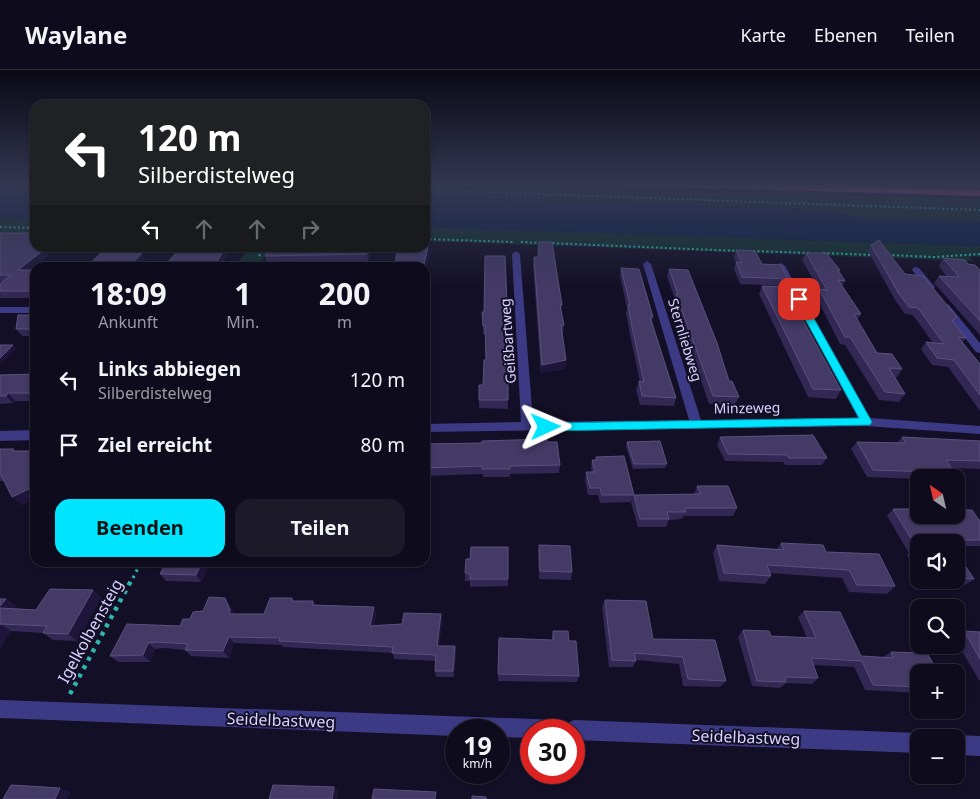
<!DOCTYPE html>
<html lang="de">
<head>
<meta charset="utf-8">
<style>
	:root { --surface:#0e0b1c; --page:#1c1929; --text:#f1f3f6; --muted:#9b9ba3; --line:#2e2b3b; --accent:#00e5ff }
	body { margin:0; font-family:"Noto Sans",sans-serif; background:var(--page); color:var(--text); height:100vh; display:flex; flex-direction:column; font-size:19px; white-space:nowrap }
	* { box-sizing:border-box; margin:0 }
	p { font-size:16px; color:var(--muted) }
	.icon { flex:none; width:28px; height:28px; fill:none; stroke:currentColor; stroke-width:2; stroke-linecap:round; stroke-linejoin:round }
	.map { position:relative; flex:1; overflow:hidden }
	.drawer { position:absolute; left:30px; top:192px; width:400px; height:305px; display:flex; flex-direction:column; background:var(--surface); border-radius:15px; box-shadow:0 1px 4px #0004,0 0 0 1px var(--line) }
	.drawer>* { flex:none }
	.top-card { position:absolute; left:30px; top:30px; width:400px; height:152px; border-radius:15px; box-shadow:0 1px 4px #0004,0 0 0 1px var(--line); background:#202124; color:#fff; overflow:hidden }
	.needle { width:32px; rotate:326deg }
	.buttons { position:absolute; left:910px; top:399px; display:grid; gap:10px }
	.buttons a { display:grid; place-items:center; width:55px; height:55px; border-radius:10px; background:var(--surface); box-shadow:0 1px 4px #0004,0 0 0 1px var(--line); font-size:25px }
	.speed { position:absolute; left:445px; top:649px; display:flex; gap:10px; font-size:25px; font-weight:700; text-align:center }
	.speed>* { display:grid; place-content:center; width:65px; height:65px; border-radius:50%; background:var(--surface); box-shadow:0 1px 4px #0004,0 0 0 1px var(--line); line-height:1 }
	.speed small { font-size:12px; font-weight:400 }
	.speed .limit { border:8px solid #d22; background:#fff; color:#111 }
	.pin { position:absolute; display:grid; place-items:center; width:42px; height:42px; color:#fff; margin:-21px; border-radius:10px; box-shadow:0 2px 8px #0006 }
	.me { position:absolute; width:55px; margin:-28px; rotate:89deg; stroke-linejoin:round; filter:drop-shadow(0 0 4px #0008) }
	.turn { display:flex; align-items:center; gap:18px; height:105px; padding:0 25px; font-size:22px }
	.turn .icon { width:65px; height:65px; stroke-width:2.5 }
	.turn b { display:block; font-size:35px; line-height:42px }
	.lanes { display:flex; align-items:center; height:48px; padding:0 25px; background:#0003; justify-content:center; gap:25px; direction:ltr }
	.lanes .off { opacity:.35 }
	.eta { display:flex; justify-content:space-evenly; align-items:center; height:85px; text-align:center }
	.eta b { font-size:30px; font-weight:700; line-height:35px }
	.button { display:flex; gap:10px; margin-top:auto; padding:10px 25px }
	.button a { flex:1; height:58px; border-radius:15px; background:var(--accent); color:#111; font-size:20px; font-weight:700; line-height:58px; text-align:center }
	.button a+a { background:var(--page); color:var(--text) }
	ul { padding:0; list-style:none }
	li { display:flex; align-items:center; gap:15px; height:65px; padding:0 25px }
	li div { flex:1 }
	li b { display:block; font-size:19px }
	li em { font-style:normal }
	header { display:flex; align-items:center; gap:30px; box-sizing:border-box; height:70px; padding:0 25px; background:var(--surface); border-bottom:1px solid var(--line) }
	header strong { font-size:24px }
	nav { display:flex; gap:28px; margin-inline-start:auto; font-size:18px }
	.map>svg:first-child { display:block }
	.green { fill:#12302f }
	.water { fill:#0c2248 }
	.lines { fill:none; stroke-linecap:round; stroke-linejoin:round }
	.path-far3 { stroke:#2fb8b0; stroke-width:2; stroke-dasharray:2 2.5; stroke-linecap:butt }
	.path-far2 { stroke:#2fb8b0; stroke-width:2.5; stroke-dasharray:2 3; stroke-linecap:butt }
	.path-far1 { stroke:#2fb8b0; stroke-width:3; stroke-dasharray:2.5 4.5; stroke-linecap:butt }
	.path { stroke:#2fb8b0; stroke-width:4.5; stroke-dasharray:4 5.5; stroke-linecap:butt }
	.minor { fill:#3d3a85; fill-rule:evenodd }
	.motorway { fill:#ff4fa3; fill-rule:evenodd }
	.wall { fill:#312854 }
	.shaded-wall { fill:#1d163a }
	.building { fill:#433a66; stroke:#5a527e }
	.route { fill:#00e5ff; stroke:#0095a6 }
	.labels { text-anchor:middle; stroke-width:4; stroke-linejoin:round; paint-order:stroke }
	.street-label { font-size:14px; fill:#d9d4ff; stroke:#130f26 }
	.near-street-label { font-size:16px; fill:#d9d4ff; stroke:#130f26 }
</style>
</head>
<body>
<header>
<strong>Waylane</strong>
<nav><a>Karte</a><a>Ebenen</a><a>Teilen</a></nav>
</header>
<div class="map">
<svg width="980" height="729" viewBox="0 0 980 729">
	<rect width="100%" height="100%" fill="#130f26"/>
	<g class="green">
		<polygon points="425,115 980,129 980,152 868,148 792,138 425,126"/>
		<polygon points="0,147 35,148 35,165 0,164"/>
		<polygon points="425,157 980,176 980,187 972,186 970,188 973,191 425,171"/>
		<polygon points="248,178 270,178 258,197 235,198"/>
	</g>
	<g class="water">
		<polygon points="0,118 35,120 35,148 0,147"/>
		<polygon points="425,126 792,138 868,148 980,152 980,176 425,157"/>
	</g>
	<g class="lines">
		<g class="path-far3">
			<polyline points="425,120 980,140"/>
			<polyline points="0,157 35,158"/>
			<polyline points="425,169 514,172"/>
			<polyline points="521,172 542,173"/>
			<polyline points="548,173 739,181"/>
			<polyline points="753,181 809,183"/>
			<polyline points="823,183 874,185"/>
			<polyline points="888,185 934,187 980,184"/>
			<polyline points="259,186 264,178"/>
		</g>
		<polyline class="path-far2" points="425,233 431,233"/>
		<polyline class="path-far1" points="133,508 141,492"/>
		<polyline class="path" points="70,624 133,507"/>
		<g class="minor">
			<polygon points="516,181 520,184 533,352 689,350 643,194 647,191 651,194 701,350 858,348 777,196 781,193 785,196 870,348 980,356 980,364 866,356 425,362 425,354 521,352 512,184"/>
			<polygon points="350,193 386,193 390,196 347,198 347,194"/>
			<polygon points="275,194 279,197 248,198 252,195"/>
			<polygon points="916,197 919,198 935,217 933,219 927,219 912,200 913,198"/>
			<polygon points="946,234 949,235 980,273 980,283 976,282 941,237"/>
			<rect x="0" y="237" width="35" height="6"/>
			<polygon points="35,360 35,370 0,371 0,361"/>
			<polygon points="0,630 561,650 568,653 574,650 919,663 926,668 919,668 919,683 574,670 574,660 531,660 531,668 499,667 499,660 456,660 456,666 0,648"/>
			<polygon points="956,665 980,666 980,686 956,685 956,668 951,668"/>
		</g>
		<polygon class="motorway" points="675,115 779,115 980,120 980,126 679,117"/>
	</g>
	<g class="wall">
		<polygon points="0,163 35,178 50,178 52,182 31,200 35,200 35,228 0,228 0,221 3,212 0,212"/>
		<polygon points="871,175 905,204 953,252 966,268 962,272 980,294 980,341 948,297 932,295 921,279 926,272 933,273 913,245 905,244 895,230 868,181"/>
		<polygon points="270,178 370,178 371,182 368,191 267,193 265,186"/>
		<polygon points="736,180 788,209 784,216 740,214 734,199 736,192 734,187"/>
		<polygon points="806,183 840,200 839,202 845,211 842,216 861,244 857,250 877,283 902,299 897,307 894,307 905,324 899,332 879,330 845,275 840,274 816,227 819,220 802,190"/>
		<polygon points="505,186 507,233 507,241 505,241 508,339 479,338 479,330 483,315 486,290 485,264 483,264 482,242 484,242"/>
		<polygon points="534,187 538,187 562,235 561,240 564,255 563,263 562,263 566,290 565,299 541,303 533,195"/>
		<polygon points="943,188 968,194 980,200 980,265 934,213 939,206 947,207 939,196"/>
		<polygon points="621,198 653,247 652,252 676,328 674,336 640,335 636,320 639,311 640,312 630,265 626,243 627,238 620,206"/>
		<polygon points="669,199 729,311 739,327 735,335 709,334 674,232 675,229 667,207"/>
		<polygon points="762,216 841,320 836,329 808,327 759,224"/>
		<polygon points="35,241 35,266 22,266 16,259"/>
		<polygon points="35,304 35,331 15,331 13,333 0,334 0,305"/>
		<polygon points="720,367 827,388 822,395 785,395 783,392 725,391 717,375"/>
		<polygon points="902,367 980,371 980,399 951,398 957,407 956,408 919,408 919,409 867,407 851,379 857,372 897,373"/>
		<polygon points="547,372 560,395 559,403 510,404 510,407 483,407 483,404 425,406 425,374"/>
		<polygon points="627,372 667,394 665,398 633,399 626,376"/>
		<polygon points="0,379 16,381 35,381 35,428 21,435 4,411 0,411"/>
		<polygon points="596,387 634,425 631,432 600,433 598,425 588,425 585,410 586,402 592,402 591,398 592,390 595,390"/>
		<polygon points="697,416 737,438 733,446 684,446 682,449 669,450 666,457 638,457 631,433 634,425 694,424"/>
		<polygon points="893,439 980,450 980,476 956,476 956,472 919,472 919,506 907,485 909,483 887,446"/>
		<polygon points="781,473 826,482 895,516 887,524 849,522 842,508 770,503 771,506 765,514 719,511 713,483 717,475 777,479"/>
		<polygon points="539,475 572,502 571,510 539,509 538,483"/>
		<polygon points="956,482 974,509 965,515 949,515 944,518 926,519 921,510 956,510"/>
		<polygon points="210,492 201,512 166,511 160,504"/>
		<polygon points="465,503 508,509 508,516 470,517 470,511 465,511"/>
		<polygon points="93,520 101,528 77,571 53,570 43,563 11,561 0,578 0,529 6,529 16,536 14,538 36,540"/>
		<polygon points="292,528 293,531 313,531 315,535 374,537 376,544 374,555 402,554 441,544 442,550 439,576 455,576 456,583 454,607 436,607 435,601 436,591 394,589 393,583 283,577 281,575 234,573 229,588 191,586 185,580 164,578 155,579 150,592 118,592 110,586 180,556 203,541 230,535 234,544 264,544"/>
		<polygon points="605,530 653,569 726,611 720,617 683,616 679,594 636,590 633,597 609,597 602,537"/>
		<polygon points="804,541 861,586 883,587 891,582 919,602 919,623 865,620 854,597 813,595 818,608 812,614 786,613 780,618 752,616 738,567 743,560 771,566 807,568 798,547"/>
		<polygon points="553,561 569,571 579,606 577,612 498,611 499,568 552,570"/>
		<polygon points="964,561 980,562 980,610 979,610 956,571 956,566"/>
	</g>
	<g class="shaded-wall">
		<polygon points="428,177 429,187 425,204 425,198 423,198"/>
		<polygon points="46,178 50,178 52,182 23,207 18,200"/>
		<polygon points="225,178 231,178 219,198 213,198"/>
		<polygon points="369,178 370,178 371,182 368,191 367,184"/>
		<polygon points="142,183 145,189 138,198 128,198"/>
		<polygon points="13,275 16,279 1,294 0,293 0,288"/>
		<polygon points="566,290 565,299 541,303 542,295"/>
		<polygon points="8,323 15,331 13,333 6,326"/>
		<polygon points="35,416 35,428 21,435 12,427"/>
		<polygon points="202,492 210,492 201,512 196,505"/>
		<polygon points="93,520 101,528 77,571 68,564"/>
		<polygon points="225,528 230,535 236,546 229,544"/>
		<polygon points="6,529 16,536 9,545 0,538 0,536"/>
		<polygon points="374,537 376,544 373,562 370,556"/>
		<polygon points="441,544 442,550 438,582 437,576"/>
		<polygon points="1,554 11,561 0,578 0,555"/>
		<polygon points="229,567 234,573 229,588 223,581"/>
		<polygon points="148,573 155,579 150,592 143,585"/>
		<polygon points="455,576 456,583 454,607 453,601"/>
		<polygon points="334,717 338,721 337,729 332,729"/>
		<polygon points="60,718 71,722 67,729 55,729"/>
	</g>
	<g class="building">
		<polygon points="0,163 35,163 35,178 46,178 18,200 35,200 35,221 0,221 0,214 11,205 0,205"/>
		<polygon points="879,170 905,204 923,206 957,247 952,251 966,268 958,267 980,294 980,325 954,290 937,288 926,272 944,274 918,238 909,237 899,224 871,175"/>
		<polygon points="539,172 552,172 562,235 560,235 564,255 561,255 566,290 542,295 534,187 538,187"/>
		<polygon points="428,177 423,198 394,198 398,178"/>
		<polygon points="180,178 225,178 213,198 163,198"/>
		<polygon points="270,178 369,178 367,184 265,186"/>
		<polygon points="736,180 755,181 762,194 781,195 788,209 742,207 736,192 742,193"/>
		<polygon points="101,183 142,183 128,198 85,198"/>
		<polygon points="806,183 826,183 840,200 838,200 845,211 838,210 861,244 854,244 877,283 892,284 902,299 889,298 905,324 885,322 850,267 845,267 819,219 827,220"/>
		<polygon points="485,186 505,186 507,233 504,233 508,291 508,330 479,330 479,315 483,315 484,290 486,290 485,256 483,256 482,242 484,242"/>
		<polygon points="943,188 965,190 968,194 975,195 980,200 980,251 939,206 959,207"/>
		<polygon points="261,193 364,193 362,198 258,198"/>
		<polygon points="621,198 639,199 653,247 650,247 676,328 642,326 639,311 644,312 632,257 628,235 630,235"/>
		<polygon points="669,199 688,200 717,273 729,311 732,311 739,327 713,326 676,224 678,224"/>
		<polygon points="762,216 785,217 841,320 813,319"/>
		<polygon points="35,241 35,259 16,259 18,245 31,245"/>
		<polygon points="0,275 13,275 0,288"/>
		<polygon points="35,304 35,323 8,323 6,326 0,326 0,305"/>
		<polygon points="813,365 827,388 789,388 787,385 728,384 720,367"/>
		<polygon points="902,367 980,371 980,391 946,390 957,407 934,406 931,402 873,400 857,372 906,373"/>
		<polygon points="547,369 547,372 557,372 560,395 510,396 510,399 482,399 482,396 425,398 425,374 482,373 482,371"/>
		<polygon points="660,371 667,394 634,394 627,372"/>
		<polygon points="0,379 14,379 12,381 35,381 35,416 12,427 0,403"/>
		<polygon points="624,386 634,425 602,425 600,418 590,418 586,402 595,402 592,390 597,390 596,387"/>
		<polygon points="697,416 728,416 737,438 685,438 686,442 667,442 669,449 640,449 634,425 701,424"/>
		<polygon points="893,439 919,439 919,445 956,445 956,440 972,440 979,450 980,450 980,470 949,470 950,472 919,472 919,487 914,478 917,478"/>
		<polygon points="781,473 823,475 826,482 879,484 895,516 857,515 849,500 767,495 771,506 724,503 717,475 784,480"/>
		<polygon points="539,475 570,476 572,502 540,501"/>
		<polygon points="471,477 508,477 508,509 470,509 470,504 465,503 466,489 470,489"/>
		<polygon points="956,482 974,509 956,508"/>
		<polygon points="166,492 202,492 196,505 160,504"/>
		<polygon points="933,510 951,510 952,512 934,512"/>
		<polygon points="50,519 93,520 68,564 43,563 47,556 1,554 0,555 0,538 36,540"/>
		<polygon points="209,527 225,528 230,540 229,544 264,544 270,528 292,528 292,531 313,531 312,535 374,537 370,556 402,554 404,543 441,544 437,576 455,576 453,601 435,601 436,585 392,583 393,577 279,571 280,568 229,567 223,581 185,580 188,574 157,572 148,573 143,585 110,586 127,554 180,556 183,549 190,549 193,542 203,541"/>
		<polygon points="0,529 6,529 0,536"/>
		<polygon points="605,530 646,531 653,569 715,570 726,611 688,609 683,587 634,583 636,591 612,590"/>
		<polygon points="804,541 840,542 861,586 893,588 891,582 927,583 938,602 919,602 919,617 873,615 862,591 811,588 818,608 785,607 786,612 757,611 743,560 769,561 771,566 816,568"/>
		<polygon points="553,561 568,561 569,571 576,571 579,606 498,604 499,568 553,570"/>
		<polygon points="964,561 980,562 980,589"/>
		<polygon points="11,715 60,718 55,729 3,729"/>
		<polygon points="273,715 334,717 332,729 269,729"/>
		<polygon points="374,719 436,722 435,729 372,729"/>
		<polygon points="472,726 486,727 486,729 472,729"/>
	</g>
	<linearGradient id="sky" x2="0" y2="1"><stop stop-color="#0a0815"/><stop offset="0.53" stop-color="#333752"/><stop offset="1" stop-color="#333752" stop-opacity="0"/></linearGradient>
	<rect width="980" height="217" fill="url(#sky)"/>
	<polygon class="route" points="796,227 803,229 872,352 870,355 546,361 540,357 546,353 859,348 794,229"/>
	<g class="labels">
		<g class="street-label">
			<text transform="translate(685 270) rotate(73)" y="5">Sternliebweg</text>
			<text transform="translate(508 271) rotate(-94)" y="5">Geißbartweg</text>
			<text transform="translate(747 338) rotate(-1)" y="5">Minzeweg</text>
		</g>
		<g class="near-street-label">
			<text transform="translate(90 561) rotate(-61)" y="6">Igelkolbensteig</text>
			<text transform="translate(281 650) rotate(2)" y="6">Seidelbastweg</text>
			<text transform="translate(746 667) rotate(2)" y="6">Seidelbastweg</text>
		</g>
	</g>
</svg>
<div class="buttons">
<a><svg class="needle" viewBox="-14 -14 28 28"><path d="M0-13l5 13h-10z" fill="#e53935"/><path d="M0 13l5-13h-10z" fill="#9b9ba3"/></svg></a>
<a><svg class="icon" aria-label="sound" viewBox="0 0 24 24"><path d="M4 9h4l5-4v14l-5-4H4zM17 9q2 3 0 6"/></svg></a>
<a><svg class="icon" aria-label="search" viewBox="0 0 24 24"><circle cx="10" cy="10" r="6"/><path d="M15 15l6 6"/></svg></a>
<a>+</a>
<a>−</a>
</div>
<div class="speed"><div>19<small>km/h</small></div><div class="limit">30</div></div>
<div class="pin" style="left:799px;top:229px;background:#d93025"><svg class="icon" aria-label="arrive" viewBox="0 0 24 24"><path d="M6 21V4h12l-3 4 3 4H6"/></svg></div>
<svg class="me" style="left:546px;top:357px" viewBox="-20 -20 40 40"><path d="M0-17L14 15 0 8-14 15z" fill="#00e5ff" stroke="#fff" stroke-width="4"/></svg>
<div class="top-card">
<div class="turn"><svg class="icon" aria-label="left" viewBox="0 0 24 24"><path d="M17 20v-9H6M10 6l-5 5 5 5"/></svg><div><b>120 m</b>Silberdistelweg</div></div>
<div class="lanes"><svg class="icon" aria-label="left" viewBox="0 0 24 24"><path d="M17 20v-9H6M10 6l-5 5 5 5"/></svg><svg class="icon off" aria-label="ahead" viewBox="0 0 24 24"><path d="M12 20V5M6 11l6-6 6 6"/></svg><svg class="icon off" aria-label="ahead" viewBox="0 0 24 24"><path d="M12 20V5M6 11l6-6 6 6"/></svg><svg class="icon off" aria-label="right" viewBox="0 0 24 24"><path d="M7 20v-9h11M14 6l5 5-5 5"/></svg></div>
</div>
<section class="drawer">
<div class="eta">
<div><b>18:09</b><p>Ankunft</p></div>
<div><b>1</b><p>Min.</p></div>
<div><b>200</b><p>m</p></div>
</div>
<ul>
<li><svg class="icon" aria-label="left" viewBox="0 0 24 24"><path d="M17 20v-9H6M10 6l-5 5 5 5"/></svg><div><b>Links abbiegen</b><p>Silberdistelweg</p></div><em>120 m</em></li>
<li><svg class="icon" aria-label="arrive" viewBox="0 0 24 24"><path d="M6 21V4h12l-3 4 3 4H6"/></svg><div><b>Ziel erreicht</b></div><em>80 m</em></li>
</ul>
<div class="button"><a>Beenden</a><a>Teilen</a></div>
</section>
</div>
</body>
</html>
